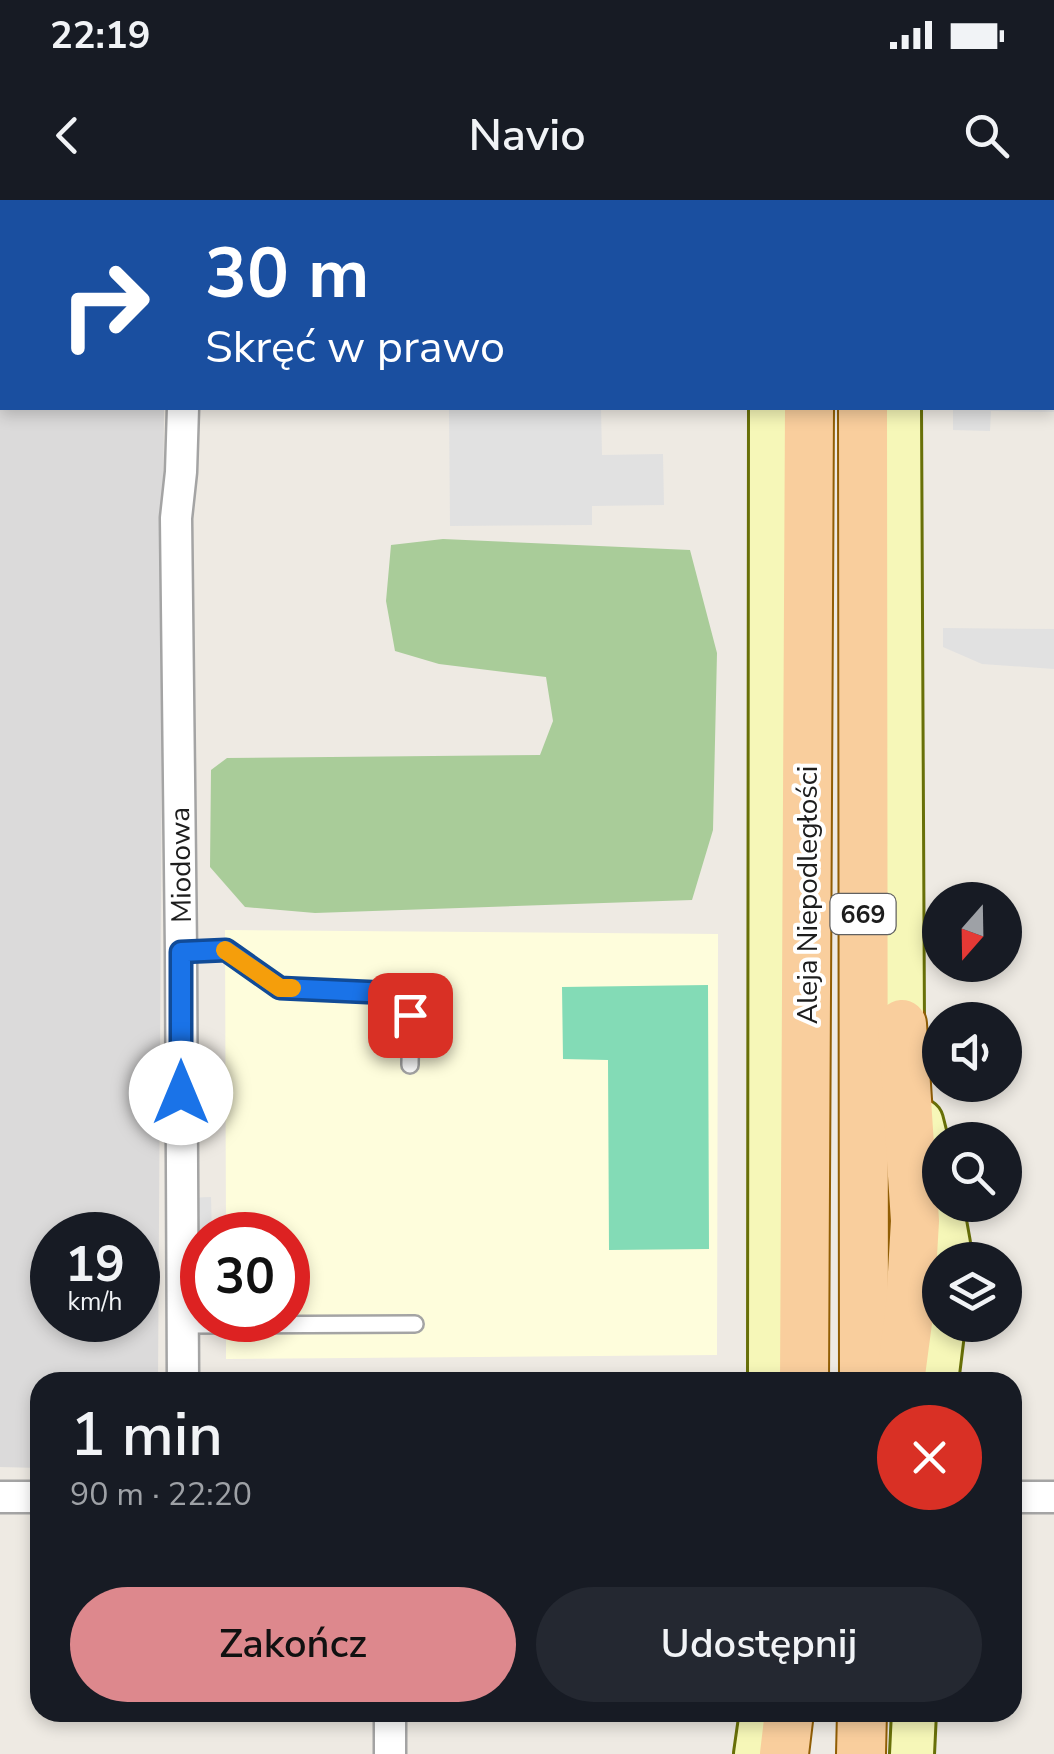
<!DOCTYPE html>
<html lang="pl">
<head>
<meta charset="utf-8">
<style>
	:root { --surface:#171b24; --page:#242831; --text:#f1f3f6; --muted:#9ea1a6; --accent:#dd888d }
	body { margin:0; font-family:"Nunito Sans",sans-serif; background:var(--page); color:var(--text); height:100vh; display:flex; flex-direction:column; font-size:38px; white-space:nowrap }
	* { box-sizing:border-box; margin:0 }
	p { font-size:32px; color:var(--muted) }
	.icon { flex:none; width:55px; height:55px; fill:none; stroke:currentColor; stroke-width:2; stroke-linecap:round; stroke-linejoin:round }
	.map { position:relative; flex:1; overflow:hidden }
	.side { position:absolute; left:30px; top:1172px; width:992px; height:350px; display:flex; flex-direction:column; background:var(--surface); border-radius:30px; box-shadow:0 5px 15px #0003 }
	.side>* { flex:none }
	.guide { position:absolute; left:0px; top:0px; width:1055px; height:210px; box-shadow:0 5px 15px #0003; background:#1a4fa0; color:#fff; overflow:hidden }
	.needle { width:65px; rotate:200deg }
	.fabs { position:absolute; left:922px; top:682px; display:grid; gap:20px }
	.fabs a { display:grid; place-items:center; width:100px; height:100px; border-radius:50%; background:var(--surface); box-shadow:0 5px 15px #0003; font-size:50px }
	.speed { position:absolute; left:30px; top:1012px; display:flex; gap:20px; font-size:50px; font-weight:700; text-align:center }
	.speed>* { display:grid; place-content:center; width:130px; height:130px; border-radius:50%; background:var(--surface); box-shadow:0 5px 15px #0003; line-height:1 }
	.speed small { font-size:25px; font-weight:400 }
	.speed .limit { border:15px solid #d22; background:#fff; color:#111 }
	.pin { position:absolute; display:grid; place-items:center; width:85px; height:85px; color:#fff; margin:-42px; border-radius:20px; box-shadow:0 5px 15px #0006 }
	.me { position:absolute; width:110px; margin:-55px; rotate:0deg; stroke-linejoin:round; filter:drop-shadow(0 0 8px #0008) }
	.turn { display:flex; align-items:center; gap:35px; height:210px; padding:0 40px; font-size:45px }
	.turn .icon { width:130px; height:130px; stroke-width:2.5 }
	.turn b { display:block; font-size:70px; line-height:85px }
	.round { display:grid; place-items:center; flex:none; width:105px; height:105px; border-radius:52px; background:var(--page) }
	.headline { display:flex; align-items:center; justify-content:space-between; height:170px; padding:0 40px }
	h1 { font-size:60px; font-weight:600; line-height:75px }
	.cta { display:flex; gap:20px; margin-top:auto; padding:20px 40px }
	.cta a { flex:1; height:115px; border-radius:60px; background:var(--accent); color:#111; font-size:40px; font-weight:600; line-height:115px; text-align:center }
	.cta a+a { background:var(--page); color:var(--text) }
	.status { display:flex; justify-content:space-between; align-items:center; height:70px; padding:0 50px; background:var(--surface); direction:ltr }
	.status svg { height:28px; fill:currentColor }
	header { display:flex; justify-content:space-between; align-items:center; height:130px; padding:0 40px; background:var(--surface); font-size:45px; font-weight:600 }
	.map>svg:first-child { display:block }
	.residential { fill:#dbdada; fill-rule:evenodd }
	.education { fill:#fefddc }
	.grass { fill:#cae7aa }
	.forest { fill:#a9cc99 }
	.pitch { fill:#83dbb6 }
	.parking { fill:#e1e1e1 }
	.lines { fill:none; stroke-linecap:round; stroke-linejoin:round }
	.lane-casing { stroke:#a4a4a4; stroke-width:20 }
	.street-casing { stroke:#a4a4a4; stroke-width:35 }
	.secondary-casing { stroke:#687008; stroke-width:48 }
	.primary-casing { stroke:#915e05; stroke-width:52 }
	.lane { stroke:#fff; stroke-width:15 }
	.street { stroke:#fff; stroke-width:30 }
	.secondary { stroke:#f6f7b8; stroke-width:42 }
	.primary { stroke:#f9ce9d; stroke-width:48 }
	.route-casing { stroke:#114b97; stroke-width:25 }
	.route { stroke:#1a73e8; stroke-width:18 }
	.slow { stroke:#f59e0b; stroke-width:18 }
	.labels { text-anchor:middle; stroke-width:8; stroke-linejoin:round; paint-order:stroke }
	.shield { fill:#fff; stroke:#616161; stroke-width:2.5 }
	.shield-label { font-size:25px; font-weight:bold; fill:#1d1d1d }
	.street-label { font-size:28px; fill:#1d1d1d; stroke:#fff }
</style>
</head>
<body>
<div class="status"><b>22:19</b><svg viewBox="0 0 49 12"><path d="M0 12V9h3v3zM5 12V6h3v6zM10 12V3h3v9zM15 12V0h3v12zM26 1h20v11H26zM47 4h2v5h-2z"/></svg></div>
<header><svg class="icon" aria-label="back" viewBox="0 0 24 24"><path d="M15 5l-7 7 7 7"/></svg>Navio<svg class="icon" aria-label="search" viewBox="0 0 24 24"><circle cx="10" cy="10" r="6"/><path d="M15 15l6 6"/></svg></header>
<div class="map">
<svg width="1054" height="1554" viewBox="0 0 1054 1554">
	<rect width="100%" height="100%" fill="#eeeae3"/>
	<path class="residential" d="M0 164H2V208H164L158 1182H40V1268L0 1267ZM52 1035H138V1120H52Z"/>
	<polygon class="education" points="225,730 718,734 717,1155 226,1159 226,1120 288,1120 288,1035 226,1035"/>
	<polygon class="grass" points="129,0 345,0 338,2 132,2"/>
	<polygon class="forest" points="443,339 690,350 717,453 713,630 692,700 315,713 245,707 210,667 211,570 227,558 540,555 553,521 546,477 439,464 395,451 386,401 391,345"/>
	<polygon class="pitch" points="708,785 709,1049 609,1050 608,860 563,859 562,787"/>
	<g class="parking">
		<polygon points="1053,180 1054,212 991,211 990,231 953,230 953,208 1052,208"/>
		<polygon points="484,208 601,208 602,255 663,254 664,305 592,306 592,325 450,326 449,210 483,210"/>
		<polygon points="943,428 1054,429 1054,469 982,464 943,447"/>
		<polygon points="211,997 212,1035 202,1035 202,1111 182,1112 182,998"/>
	</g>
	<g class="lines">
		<g class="lane-casing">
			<g id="lane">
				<path d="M181 752 226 750 280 788 389 793C417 811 410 835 410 865"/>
				<polyline points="182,1125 415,1124"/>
			</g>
		</g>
		<g class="street-casing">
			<g id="street">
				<polyline points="82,2 82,0"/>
				<polyline points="1052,116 1054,117"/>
				<polyline points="183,208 181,272 176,318 181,752 183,1182"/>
				<polyline points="0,1297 40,1297"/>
				<polyline points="1012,1297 1054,1297"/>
				<polyline points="390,1554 390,1512"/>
			</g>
		</g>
		<g class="secondary-casing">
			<g id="secondary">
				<polyline points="0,50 2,50"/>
				<polyline points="0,103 2,103"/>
				<polyline points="899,208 902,824 908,856"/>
				<polyline points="921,921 940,996"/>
				<polyline points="941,1005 948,1044 947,1060"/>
				<polyline points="770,1182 771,208"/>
				<polyline points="936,1182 943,1125"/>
				<polyline points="756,1554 762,1512"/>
				<polyline points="912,1554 914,1512"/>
			</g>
		</g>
		<g class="primary-casing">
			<g id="primary">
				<polyline points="766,0 766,2"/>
				<polyline points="862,0 862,2"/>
				<polyline points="810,2 810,0"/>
				<polyline points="899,2 899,0"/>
				<polyline points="863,208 864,1182"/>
				<polyline points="804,1182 809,208"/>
				<polyline points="900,1182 910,1107 915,1021 902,824"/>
				<polyline points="784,1554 789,1512"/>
				<polyline points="861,1554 862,1512"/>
			</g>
		</g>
		<use href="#lane" class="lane"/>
		<use href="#street" class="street"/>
		<use href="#secondary" class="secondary"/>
		<use href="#primary" class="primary"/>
	</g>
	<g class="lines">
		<g class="route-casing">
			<polyline id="route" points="181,893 181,752 226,750 280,788 389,793 401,800 410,815"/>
		</g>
		<use href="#route" class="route"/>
		<polyline class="slow" points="225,750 280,788 292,788"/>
	</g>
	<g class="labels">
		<rect class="shield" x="830.5" y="694" width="65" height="40" rx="8"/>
		<g class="shield-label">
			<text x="863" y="723">669</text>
		</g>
		<g class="street-label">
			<text transform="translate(180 665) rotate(-91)" y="10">Miodowa</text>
			<text transform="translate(807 695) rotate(-90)" y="10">Aleja Niepodległości</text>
		</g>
	</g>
</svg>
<div class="fabs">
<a><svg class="needle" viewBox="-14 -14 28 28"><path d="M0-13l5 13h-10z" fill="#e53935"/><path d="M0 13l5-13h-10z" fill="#9ea1a6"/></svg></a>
<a><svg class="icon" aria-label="sound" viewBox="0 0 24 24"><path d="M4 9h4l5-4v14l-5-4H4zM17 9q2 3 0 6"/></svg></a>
<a><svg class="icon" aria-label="search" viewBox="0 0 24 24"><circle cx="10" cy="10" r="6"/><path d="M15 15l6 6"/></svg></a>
<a><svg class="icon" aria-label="layers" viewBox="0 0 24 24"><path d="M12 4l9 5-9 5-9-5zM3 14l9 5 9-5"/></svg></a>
</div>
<div class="speed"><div>19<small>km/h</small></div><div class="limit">30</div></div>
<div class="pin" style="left:410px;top:815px;background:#d93025"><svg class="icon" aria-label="arrive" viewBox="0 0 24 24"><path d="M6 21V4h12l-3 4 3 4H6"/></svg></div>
<svg class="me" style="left:181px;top:893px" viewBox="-20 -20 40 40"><circle r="19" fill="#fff"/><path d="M0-13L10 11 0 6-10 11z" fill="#1a73e8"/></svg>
<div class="guide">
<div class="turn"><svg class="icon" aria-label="right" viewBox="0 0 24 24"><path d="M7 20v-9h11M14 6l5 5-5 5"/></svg><div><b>30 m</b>Skręć w prawo</div></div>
</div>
<section class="side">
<div class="headline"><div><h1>1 min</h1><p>90 m · 22:20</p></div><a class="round" style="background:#d93025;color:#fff"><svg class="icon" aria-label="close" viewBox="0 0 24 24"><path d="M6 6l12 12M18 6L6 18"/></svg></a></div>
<div class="cta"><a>Zakończ</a><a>Udostępnij</a></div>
</section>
</div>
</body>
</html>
